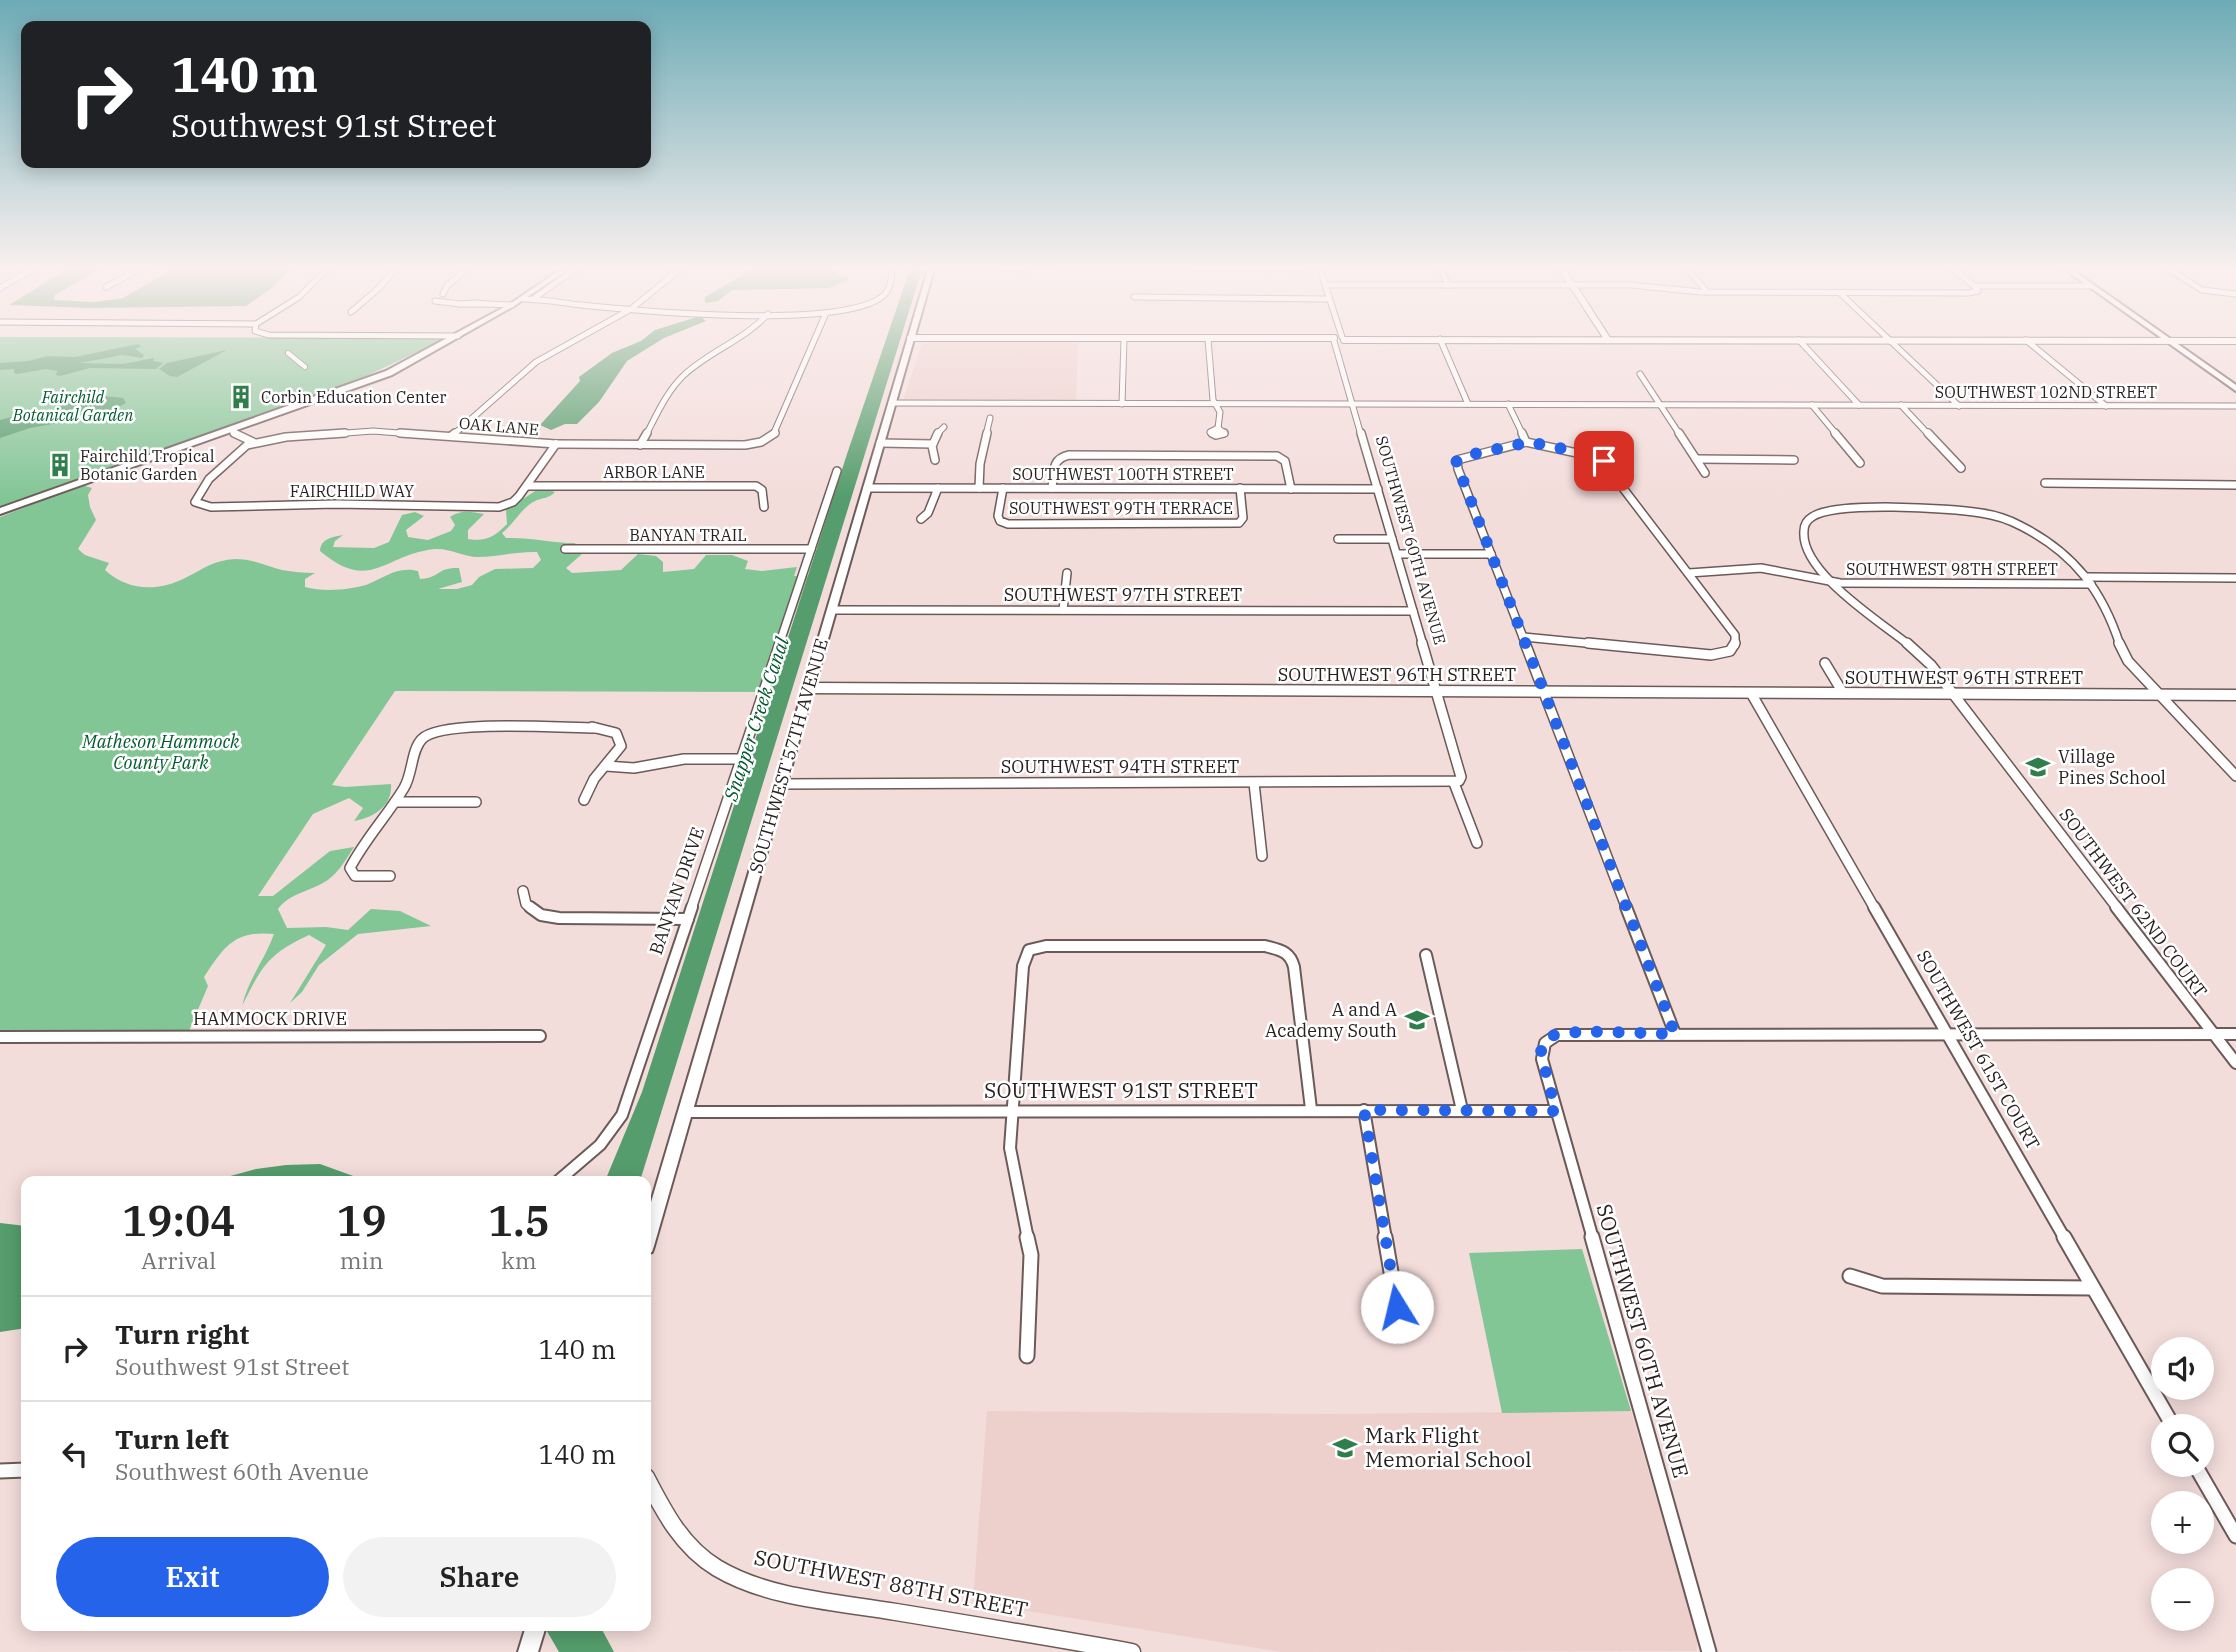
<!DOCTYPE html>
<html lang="en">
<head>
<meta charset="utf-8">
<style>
	:root { --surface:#fff; --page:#f2f2f2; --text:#222; --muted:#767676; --line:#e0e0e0; --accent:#2563eb }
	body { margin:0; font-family:"IBM Plex Serif",serif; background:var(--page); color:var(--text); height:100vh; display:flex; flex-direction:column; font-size:26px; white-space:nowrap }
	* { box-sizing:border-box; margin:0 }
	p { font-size:23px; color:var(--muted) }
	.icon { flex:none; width:38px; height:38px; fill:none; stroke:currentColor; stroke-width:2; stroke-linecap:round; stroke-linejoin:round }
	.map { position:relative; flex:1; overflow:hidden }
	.sheet { position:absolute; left:21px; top:1176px; width:630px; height:455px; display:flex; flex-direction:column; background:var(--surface); border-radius:14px; box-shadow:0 4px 18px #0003 }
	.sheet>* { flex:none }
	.guide { position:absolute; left:21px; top:21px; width:630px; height:147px; border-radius:14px; box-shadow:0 4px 18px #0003; background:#202124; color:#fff; overflow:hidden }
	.controls { position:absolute; left:2151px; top:1337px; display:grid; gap:14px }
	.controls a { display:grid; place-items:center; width:63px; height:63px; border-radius:50%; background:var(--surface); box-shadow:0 4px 18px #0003; font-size:35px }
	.pin { position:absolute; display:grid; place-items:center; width:60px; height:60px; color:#fff; margin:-30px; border-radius:14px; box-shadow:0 4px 10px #0006 }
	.me { position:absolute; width:77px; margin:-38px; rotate:351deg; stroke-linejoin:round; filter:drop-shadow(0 0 5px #0008) }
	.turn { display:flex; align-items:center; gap:24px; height:147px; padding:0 35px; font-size:32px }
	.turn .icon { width:91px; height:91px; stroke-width:2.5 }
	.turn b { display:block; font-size:49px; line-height:60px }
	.eta { display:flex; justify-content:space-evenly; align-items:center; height:119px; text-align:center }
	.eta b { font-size:42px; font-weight:600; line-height:49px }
	.action { display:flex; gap:14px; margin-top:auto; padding:14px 35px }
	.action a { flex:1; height:80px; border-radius:42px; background:var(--accent); color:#fff; font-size:28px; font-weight:600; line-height:80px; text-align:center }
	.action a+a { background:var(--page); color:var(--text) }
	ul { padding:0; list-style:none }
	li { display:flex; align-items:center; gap:21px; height:105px; padding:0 35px; border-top:2px solid var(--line) }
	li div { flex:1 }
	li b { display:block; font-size:26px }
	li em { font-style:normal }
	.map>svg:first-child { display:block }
	.built { fill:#edcfcc }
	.green { fill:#83c696 }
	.water { fill:#559d6c }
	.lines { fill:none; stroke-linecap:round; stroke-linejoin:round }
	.pedestrian-casing { stroke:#6c5a58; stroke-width:6 }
	.minor-far4-casing { stroke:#6c5a58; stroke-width:7 }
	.minor-far3-casing { stroke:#6c5a58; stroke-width:10 }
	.minor-far2-casing { stroke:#6c5a58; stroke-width:12 }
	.minor-far1-casing { stroke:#6c5a58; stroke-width:14 }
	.minor-casing { stroke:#6c5a58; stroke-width:17 }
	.tertiary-far2-casing { stroke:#6c5a58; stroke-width:8 }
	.tertiary-far1-casing { stroke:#6c5a58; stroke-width:13 }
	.tertiary-casing { stroke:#6c5a58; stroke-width:19 }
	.secondary-casing { stroke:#6c5a58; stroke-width:4 }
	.pedestrian { stroke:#fff; stroke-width:4.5 }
	.minor-far4 { stroke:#fff; stroke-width:5 }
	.minor-far3 { stroke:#fff; stroke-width:7 }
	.minor-far2 { stroke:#fff; stroke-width:9 }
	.minor-far1 { stroke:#fff; stroke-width:10 }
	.minor { stroke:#fff; stroke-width:13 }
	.tertiary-far2 { stroke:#fff; stroke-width:6 }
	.tertiary-far1 { stroke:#fff; stroke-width:10 }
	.tertiary { stroke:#fff; stroke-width:16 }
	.secondary { fill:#fff; fill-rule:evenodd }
	.route { stroke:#2563eb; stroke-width:12; stroke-dasharray:0 21.6 }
	.labels { text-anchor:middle; stroke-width:5; stroke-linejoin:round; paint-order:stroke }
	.far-street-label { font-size:16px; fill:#271f1f; stroke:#fff }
	.far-park-label { font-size:16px; font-style:italic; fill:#035c2e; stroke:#fff }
	.far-poi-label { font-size:16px; fill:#271f1f; stroke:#fff; text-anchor:start }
	.street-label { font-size:18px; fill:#271f1f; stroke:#fff }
	.park-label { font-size:18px; font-style:italic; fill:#035c2e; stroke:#fff }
	.poi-label { font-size:18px; fill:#271f1f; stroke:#fff; text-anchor:start }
	.water-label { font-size:19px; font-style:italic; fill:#00592c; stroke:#fff }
	.near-street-label { font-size:21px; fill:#271f1f; stroke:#fff }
	.near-poi-label { font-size:21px; fill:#271f1f; stroke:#fff; text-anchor:start }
</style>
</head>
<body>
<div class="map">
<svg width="2236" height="1652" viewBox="0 0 2236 1652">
	<rect width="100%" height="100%" fill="#f3dddb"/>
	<g class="built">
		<polygon points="922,343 1078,343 1076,401 903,401"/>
		<polygon points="987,1411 1326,1414 1631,1411 1698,1641 1696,1651 1281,1652 973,1602"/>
	</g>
	<g class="green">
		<polygon points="0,337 447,338 364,377 0,507"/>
		<path d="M82 485 92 488 88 495 90 507 96 520 78 549 85 555 109 563 105 570C128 591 157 592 185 578 203 569 214 560 235 559 253 559 266 566 282 570 293 572 304 573 315 573L305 579V587C323 592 348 590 366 585 385 578 396 566 418 571L420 579C440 578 437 567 459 568L462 582 438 589H457L472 585 479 577 495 569 533 568 541 560 537 552C517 551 497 557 478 557 464 557 449 548 435 549 384 554 371 594 320 551 321 538 333 537 343 535L335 541 333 547 374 548 389 542 402 515 415 512 424 516 406 530 408 537 428 540 451 531 455 525 450 517C461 509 472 512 484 514L468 530V539C486 542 494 537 507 524L506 510 540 488 555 492C549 499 543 497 535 501 521 508 514 524 502 533L506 538C529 537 551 543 575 543L582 554 566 568 572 573 621 570 638 554 656 556 663 562V572L694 569 706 555H732L748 561 745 569 762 571 797 567 794 576H808L768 692 395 691 332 785 345 787 391 784C393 806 373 818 354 821L363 808 349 798 313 814 258 896H273L330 851 354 847C345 861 336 877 321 884 306 892 288 895 278 909L287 928 326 927 348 930 371 909 400 911 431 926 358 934 319 965 302 992 290 1003 326 945 309 935C268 954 262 966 242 1006 248 980 265 959 274 934 234 930 224 947 204 977L208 986 189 1031H168L165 1035 0 1034V517Z"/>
		<polygon points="1582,1249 1631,1411 1502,1413 1469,1253"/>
	</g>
	<g class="water">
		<polygon points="72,266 106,266 55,295 54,300 94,302 123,298 171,270 199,266 293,267 272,288 246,306 89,308 9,305"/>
		<polygon points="753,266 836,266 838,275 848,277 848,280 829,288 732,290 718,301 705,303 705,297 738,278"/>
		<polygon points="911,266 923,266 640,1181 605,1181 642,1092 847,454"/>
		<polygon points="700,316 706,321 664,338 627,361 599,402 577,424 565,424 551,430 540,425 580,381 579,377 612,353 641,341 655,330"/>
		<polygon points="138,344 141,346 135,349 144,355 142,358 122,355 80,363 123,364 154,358 153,361 163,363 156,369 90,368 60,376 56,375 57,371 46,369 17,374 14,373 14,369 0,370 0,363 28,361 48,356 75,357"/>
		<polygon points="227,350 177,377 170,376 159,369 167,363"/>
		<polygon points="105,396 123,398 126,403 108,412 80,414 69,421 30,428 0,438 0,420 27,413 59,412 59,406"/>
		<polygon points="320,1164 367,1181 212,1181 256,1169 286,1165"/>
		<polygon points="0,1223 26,1226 26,1328 0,1332"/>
		<polygon points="544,1626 600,1626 614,1652 559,1652"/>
	</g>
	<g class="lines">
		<g class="pedestrian-casing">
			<polyline id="pedestrian" points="288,353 305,367"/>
		</g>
		<g class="minor-far4-casing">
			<g id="minor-far4">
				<polyline points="330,266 299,297 256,324 255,331 269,335 458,336"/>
				<polyline points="1058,266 1320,269"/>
				<polyline points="1319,266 1342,337"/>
				<polyline points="1439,266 1448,285"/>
				<polyline points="1685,266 1707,292"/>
				<polyline points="1950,266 1974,286"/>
				<polyline points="2164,266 2202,290 2236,294"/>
				<polyline points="938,267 1002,266"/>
				<polyline points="996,267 1024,269 1023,266"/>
				<polyline points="1325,285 1631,285 1701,292 1968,293 1978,291 1974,286"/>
				<polyline points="1974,286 2091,286"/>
				<polyline points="106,287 145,266"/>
				<polyline points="0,288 38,266"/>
				<polyline points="1840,293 1959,406"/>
				<polyline points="443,294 447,286 462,273"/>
				<polyline points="1134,297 1329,299"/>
				<path d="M523 299C543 299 562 303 581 305 639 311 841 330 883 296 891 289 892 276 892 266"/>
				<polyline points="533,299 580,266"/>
				<polyline points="435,301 460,304"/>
				<polygon points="476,303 487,304 460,304"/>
				<polyline points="487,304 512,305"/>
				<polyline points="351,312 379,288 398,266"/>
				<polyline points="0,322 256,324"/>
				<polyline points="1208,339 1213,400 1220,412 1218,428"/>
				<polyline points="1440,339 1468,404"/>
				<polyline points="1799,340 1859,405"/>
				<polyline points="2026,340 2106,406"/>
				<polyline points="1334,341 1361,435"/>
				<polyline points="1640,374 1680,435"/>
				<polyline points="891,403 2236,406"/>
				<polyline points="1122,404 1124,339"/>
				<polyline points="1508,404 1523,435"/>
				<polyline points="1812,405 1837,435"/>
				<polyline points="1901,405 1929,435"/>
				<polyline points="234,433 237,435"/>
				<polyline points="320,435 373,431 424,435"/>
				<polyline points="453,435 536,362 631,309 684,266"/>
				<path d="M646 435C657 414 667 391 684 375 710 351 744 340 768 314"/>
				<polyline points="773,435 826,313"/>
				<polyline points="936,435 944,427"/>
				<polyline points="986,435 990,418"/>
				<polyline points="1215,435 1210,432 1218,428 1224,433 1217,435"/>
			</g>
		</g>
		<g class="minor-far3-casing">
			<g id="minor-far3">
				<polyline points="234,433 253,442"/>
				<polyline points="345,433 286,437 247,445 209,479 195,502 211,507 336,504 499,507 513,502 519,496 556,444"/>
				<polyline points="400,433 556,444"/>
				<polyline points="1212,433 1216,435 1224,433"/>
				<polyline points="1361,433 1423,645"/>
				<polyline points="1522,433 1526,442"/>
				<polyline points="1679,433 1705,473"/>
				<polyline points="1835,433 1860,463"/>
				<polyline points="1928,433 1961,468"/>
				<polyline points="451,436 455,433"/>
				<polyline points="880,443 933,444"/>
				<polyline points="556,444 745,445 761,442 775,433"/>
				<polyline points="640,445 647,433"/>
				<polyline points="1696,459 1794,460"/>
				<polyline points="935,460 932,446 938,433"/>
				<polyline points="2045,483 2236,485"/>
				<polyline points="527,486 756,486 762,490 764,507"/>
				<polyline points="867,488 1378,489"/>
				<polyline points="979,488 980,464 987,433"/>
				<polyline points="1003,488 998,516 1000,521 1008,524 1239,523 1243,518 1240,488"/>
				<path d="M1052 488C1054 472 1051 459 1069 455L1277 456 1285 461 1291 489"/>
				<polyline points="921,519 928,513 938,488"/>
				<polyline points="1338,539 1392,539"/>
				<polyline points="565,549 811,549"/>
				<polyline points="1397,554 1491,554"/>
				<polyline points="1689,573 1761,568 1840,583 2091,584"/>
				<polyline points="2086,577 2236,578"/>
				<polyline points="832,610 1413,611"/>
				<polyline points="1063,610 1067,573"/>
				<polyline points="1523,637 1606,645"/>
				<polyline points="779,645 837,471"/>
				<polyline points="1526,645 1458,469 1457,460 1526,442 1600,458 1735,635 1735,645"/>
				<path d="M1909 645C1881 622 1800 572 1804 531 1804 525 1807 520 1812 517 1835 501 1950 508 1981 513 1995 515 2008 519 2021 526 2074 553 2102 590 2120 645"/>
			</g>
		</g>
		<g class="minor-far2-casing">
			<g id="minor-far2">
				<polyline points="1525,643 1627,909"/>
				<polyline points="1588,643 1711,655 1730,651 1735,643"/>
				<polyline points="1907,643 1931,665 2118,909"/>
				<polyline points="2119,643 2128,661 2236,776"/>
				<polyline points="1825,663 1843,693"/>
				<polyline points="1751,693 1875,909"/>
				<polyline points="606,766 634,768 684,759 741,759"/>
				<polyline points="1254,783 1262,856"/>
				<polyline points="1454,783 1477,843"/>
				<polyline points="781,784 1459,781 1461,777 1422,643"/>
				<polyline points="584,800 594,779 621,746 616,733 592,727"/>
				<polyline points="395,802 476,802"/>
				<path d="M390 876H355L350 868C365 839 387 816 404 788 413 773 411 750 422 739 440 719 563 728 595 728"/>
				<polyline points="523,891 526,904 532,909"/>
				<polyline points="691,909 780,643"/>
			</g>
		</g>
		<g class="minor-far1-casing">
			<g id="minor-far1">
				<polyline points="530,907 541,915 559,918 688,919"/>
				<polyline points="1626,907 1675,1034"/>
				<polyline points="1874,907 2065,1239"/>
				<polyline points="2116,907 2236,1063"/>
				<polyline points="1426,955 1462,1110"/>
				<polyline points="0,1037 540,1036"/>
				<polyline points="1364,1110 1386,1239"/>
				<polyline points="685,1112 1556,1111"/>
				<polyline points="558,1181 600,1145 622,1115 692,907"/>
				<path d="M1028 1239 1010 1148 1023 966 1029 950 1046 946H1265C1280 950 1290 951 1294 967L1311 1109"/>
				<polyline points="1593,1239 1542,1059 1545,1043 1557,1035 2236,1034"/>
			</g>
		</g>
		<g class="minor-casing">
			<g id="minor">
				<polyline points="1385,1237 1397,1307"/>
				<polyline points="1592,1237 1709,1652"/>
				<polyline points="2064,1237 2173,1426"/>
				<polyline points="1850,1276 1882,1286 2093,1288"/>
				<polyline points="1027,1356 1031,1255 1027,1237"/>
				<polyline points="2195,1465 2236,1536"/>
				<polyline points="0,1471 26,1470"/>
			</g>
		</g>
		<g class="tertiary-far2-casing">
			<g id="tertiary-far2">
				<polyline points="1560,266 1608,340"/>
				<polyline points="910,338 1334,338"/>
				<polyline points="1344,340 2236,341"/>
			</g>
		</g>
		<g class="tertiary-far1-casing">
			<polyline id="tertiary-far1" points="809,688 2236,695"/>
		</g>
		<g class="tertiary-casing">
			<path id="tertiary" d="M646 1477C664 1512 682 1547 717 1568 769 1599 838 1602 896 1612 975 1625 1054 1638 1132 1652"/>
		</g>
		<g class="secondary-casing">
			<g id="secondary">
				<polygon points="566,266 573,266 514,306 392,375 0,514 0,508 386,371 510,304"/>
				<polygon points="929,266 935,266 654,1246 652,1252 646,1254 646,1219"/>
				<polygon points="2060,266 2067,266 2236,385 2236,391"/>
				<polygon points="526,1626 546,1626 538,1652 518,1652"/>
			</g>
		</g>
		<use href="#pedestrian" class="pedestrian"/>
		<use href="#minor-far4" class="minor-far4"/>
		<use href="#minor-far3" class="minor-far3"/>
		<use href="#minor-far2" class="minor-far2"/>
		<use href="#minor-far1" class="minor-far1"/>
		<use href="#minor" class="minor"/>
		<use href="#tertiary-far2" class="tertiary-far2"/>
		<use href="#tertiary-far1" class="tertiary-far1"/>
		<use href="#tertiary" class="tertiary"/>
		<use href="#secondary" class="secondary"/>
	</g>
	<linearGradient id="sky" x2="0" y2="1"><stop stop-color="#6dabb6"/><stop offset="0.54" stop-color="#faf0ef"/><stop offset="1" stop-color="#faf0ef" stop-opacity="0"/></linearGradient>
	<rect width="2236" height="497" fill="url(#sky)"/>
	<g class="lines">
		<path class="route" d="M1397 1307 1364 1110 1556 1111 1541 1054C1541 1046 1544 1040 1552 1036 1569 1028 1652 1034 1675 1034L1456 462 1464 456 1530 442 1593 455 1604 461"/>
	</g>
	<defs>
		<g id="building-bare" transform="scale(1.89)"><path d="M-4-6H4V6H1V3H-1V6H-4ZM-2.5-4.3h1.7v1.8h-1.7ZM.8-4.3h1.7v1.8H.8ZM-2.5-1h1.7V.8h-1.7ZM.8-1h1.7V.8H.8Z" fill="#317e4d" stroke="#fff" stroke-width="2.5" paint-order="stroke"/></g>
		<g id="school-bare" transform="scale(1.89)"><path d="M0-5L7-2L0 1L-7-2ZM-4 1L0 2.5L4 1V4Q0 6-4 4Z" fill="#317e4d" stroke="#fff" stroke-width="2.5" paint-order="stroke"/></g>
	</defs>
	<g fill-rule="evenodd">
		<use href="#building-bare" x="241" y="397"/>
		<use href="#building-bare" x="60" y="465"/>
		<use href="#school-bare" x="2038" y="767"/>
		<use href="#school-bare" x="1417" y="1020"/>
		<use href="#school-bare" x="1345" y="1448"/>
	</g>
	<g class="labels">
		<g class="far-street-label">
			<text x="2046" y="398">SOUTHWEST 102ND STREET</text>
			<text transform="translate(499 426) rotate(5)" y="6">OAK LANE</text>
			<text x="654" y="478">ARBOR LANE</text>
			<text x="1123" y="480">SOUTHWEST 100TH STREET</text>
			<text x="352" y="497">FAIRCHILD WAY</text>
			<text x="1121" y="514">SOUTHWEST 99TH TERRACE</text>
			<text x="688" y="541">BANYAN TRAIL</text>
			<text transform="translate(1411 540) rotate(74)" y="6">SOUTHWEST 60TH AVENUE</text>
			<text x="1952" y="575">SOUTHWEST 98TH STREET</text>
		</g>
		<g class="far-park-label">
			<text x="73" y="403">Fairchild<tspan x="73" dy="18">Botanical Garden</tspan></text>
		</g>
		<g class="far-poi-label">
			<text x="261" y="403">Corbin Education Center</text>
			<text x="80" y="462">Fairchild Tropical<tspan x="80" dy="18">Botanic Garden</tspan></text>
		</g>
		<g class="street-label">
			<text x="1123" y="601">SOUTHWEST 97TH STREET</text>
			<text x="1397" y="681">SOUTHWEST 96TH STREET</text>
			<text x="1964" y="684">SOUTHWEST 96TH STREET</text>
			<text transform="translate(789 756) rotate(-74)" y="6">SOUTHWEST 57TH AVENUE</text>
			<text x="1120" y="773">SOUTHWEST 94TH STREET</text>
			<text transform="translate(677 891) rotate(-71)" y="6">BANYAN DRIVE</text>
			<text transform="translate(2133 903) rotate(53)" y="6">SOUTHWEST 62ND COURT</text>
			<text x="270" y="1025">HAMMOCK DRIVE</text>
			<text transform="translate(1978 1050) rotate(60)" y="6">SOUTHWEST 61ST COURT</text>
		</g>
		<g class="park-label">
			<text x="161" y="748">Matheson Hammock<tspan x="161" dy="21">County Park</tspan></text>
		</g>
		<g class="poi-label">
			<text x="2058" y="763">Village<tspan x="2058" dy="21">Pines School</tspan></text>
			<text x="1397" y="1016" text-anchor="end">A and A<tspan x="1397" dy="21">Academy South</tspan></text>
		</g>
		<g class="water-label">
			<text transform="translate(756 719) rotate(-72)" y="7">Snapper Creek Canal</text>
		</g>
		<g class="near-street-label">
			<text x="1121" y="1098">SOUTHWEST 91ST STREET</text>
			<text transform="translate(1642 1341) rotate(74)" y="7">SOUTHWEST 60TH AVENUE</text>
			<text transform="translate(891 1584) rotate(11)" y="7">SOUTHWEST 88TH STREET</text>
		</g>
		<g class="near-poi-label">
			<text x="1365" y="1443">Mark Flight<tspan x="1365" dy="24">Memorial School</tspan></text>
		</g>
	</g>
</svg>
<div class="controls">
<a><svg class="icon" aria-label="sound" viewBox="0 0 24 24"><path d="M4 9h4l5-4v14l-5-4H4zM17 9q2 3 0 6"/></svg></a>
<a><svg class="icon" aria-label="search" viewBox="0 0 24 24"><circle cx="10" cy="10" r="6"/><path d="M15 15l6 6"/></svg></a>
<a>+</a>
<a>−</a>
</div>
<div class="pin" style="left:1604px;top:461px;background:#d93025"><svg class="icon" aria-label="arrive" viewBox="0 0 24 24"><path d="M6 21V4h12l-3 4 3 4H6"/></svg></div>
<svg class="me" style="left:1397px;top:1307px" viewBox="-20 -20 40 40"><circle r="19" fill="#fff"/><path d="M0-13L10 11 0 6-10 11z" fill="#2563eb"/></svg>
<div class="guide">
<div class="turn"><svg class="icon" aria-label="right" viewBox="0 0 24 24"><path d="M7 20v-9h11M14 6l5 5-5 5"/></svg><div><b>140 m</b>Southwest 91st Street</div></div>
</div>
<section class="sheet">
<div class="eta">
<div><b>19:04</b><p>Arrival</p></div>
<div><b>19</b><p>min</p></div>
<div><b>1.5</b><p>km</p></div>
</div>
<ul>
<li><svg class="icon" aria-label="right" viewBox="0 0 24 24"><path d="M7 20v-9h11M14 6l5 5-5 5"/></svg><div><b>Turn right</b><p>Southwest 91st Street</p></div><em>140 m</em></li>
<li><svg class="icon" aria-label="left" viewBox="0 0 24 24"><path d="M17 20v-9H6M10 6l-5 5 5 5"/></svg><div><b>Turn left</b><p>Southwest 60th Avenue</p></div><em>140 m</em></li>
</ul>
<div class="action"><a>Exit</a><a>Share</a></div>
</section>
</div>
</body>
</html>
